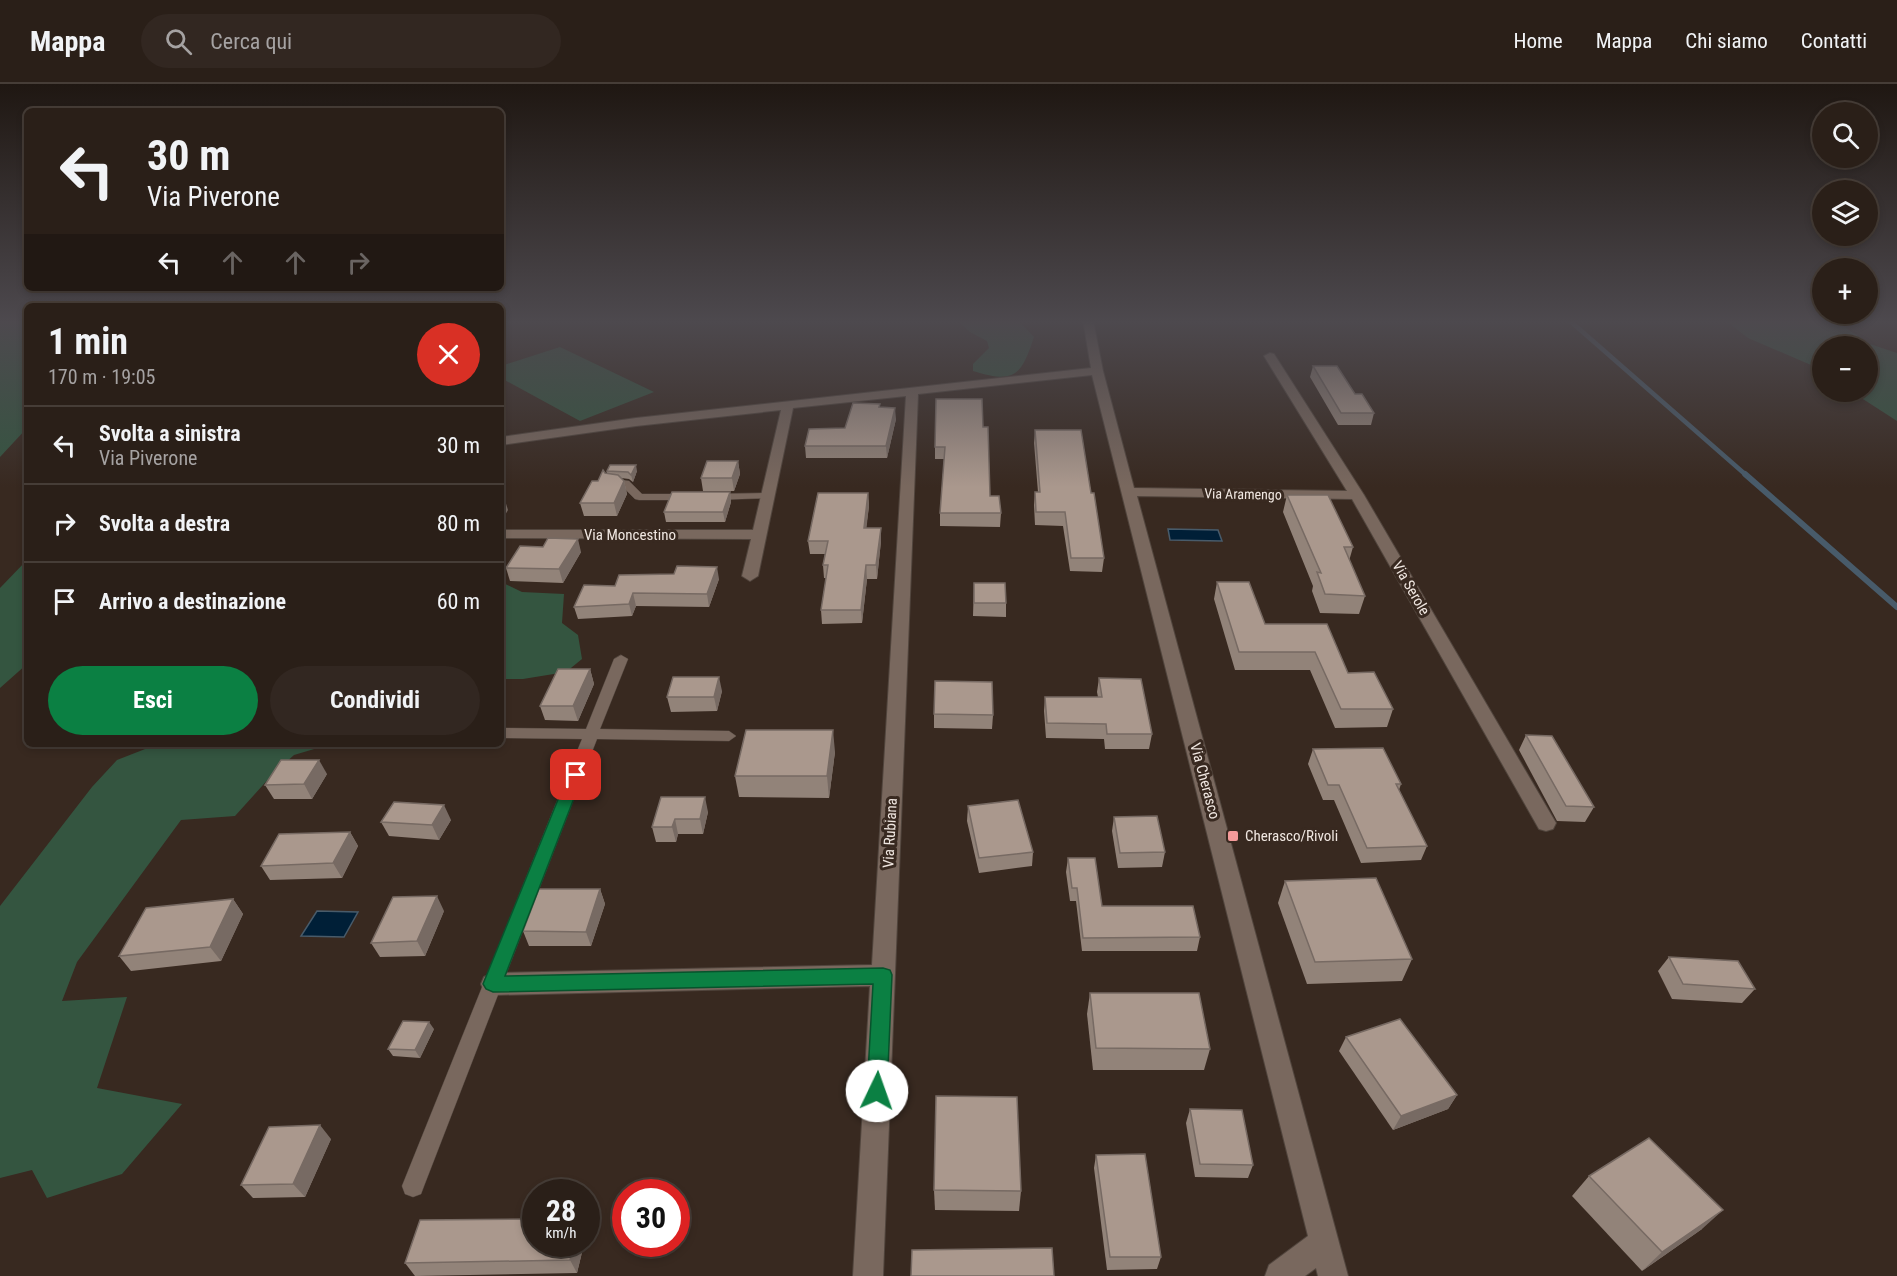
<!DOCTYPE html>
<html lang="it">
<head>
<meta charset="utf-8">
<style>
	:root { --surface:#2a1f18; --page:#322721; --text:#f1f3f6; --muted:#a5a2a2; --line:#463d37; --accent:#0b8043 }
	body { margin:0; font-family:"Roboto Condensed",sans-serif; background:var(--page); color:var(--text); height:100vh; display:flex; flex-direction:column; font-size:22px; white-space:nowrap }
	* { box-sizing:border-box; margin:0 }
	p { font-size:20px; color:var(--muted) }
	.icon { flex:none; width:33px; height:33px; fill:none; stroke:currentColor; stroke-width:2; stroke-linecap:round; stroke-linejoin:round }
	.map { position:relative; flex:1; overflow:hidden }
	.panel { position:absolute; left:24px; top:219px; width:480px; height:444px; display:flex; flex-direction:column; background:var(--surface); border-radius:9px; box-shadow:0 3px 9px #0003,0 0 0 2px var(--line) }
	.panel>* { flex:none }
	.hud { position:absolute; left:24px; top:24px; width:480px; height:183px; border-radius:9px; box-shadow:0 3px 9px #0003,0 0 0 2px var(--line); background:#2a1f18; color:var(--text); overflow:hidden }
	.tools { position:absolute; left:1812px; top:18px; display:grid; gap:12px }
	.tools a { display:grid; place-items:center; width:66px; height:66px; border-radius:50%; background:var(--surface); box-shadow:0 3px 9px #0003,0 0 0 2px var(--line); font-size:30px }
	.speed { position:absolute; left:522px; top:1095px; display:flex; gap:12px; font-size:30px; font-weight:700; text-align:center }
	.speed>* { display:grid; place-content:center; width:78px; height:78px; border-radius:50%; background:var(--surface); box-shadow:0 3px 9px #0003,0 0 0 2px var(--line); line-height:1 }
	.speed small { font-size:15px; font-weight:400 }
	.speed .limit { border:9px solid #d22; background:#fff; color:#111 }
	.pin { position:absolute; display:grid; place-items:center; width:51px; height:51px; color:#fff; margin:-26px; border-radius:12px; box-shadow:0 3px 9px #0006 }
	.me { position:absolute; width:66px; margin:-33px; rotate:3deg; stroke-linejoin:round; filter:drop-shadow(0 0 4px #0008) }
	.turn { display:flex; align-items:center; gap:21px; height:126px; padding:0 24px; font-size:27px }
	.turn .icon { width:78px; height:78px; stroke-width:2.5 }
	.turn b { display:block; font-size:42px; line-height:51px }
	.lanes { display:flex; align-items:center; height:57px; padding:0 24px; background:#0003; justify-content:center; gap:30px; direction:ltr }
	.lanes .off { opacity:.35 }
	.round { display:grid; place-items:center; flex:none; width:63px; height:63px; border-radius:32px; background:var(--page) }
	.head { display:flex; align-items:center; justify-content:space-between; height:102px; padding:0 24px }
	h1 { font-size:36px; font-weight:700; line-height:45px }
	.button { display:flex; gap:12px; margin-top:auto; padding:12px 24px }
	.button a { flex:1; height:69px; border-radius:36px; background:var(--accent); color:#fff; font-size:24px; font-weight:700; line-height:69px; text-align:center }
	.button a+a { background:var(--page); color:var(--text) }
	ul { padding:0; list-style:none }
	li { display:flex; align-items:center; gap:18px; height:78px; padding:0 24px; border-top:2px solid var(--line) }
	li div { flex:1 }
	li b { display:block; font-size:22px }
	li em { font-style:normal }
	header { display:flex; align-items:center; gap:36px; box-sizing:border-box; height:84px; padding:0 30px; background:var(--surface); border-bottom:2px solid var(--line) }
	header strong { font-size:28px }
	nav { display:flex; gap:33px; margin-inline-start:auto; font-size:21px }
	.search { width:420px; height:54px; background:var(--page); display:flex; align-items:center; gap:15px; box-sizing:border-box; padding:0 21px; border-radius:33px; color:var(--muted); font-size:22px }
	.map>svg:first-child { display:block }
	.green { fill:#345540 }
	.water { fill:#001f37; stroke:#485b6a; stroke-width:1.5 }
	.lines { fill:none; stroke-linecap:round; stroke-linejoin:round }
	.stream-far1 { stroke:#485b6a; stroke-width:4.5 }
	.stream { stroke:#485b6a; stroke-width:6 }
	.lane-casing { stroke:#51453d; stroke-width:1 }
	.street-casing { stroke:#51453d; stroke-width:2 }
	.lane { fill:#79685e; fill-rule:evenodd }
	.street { fill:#79685e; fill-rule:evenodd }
	.wall { fill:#928379 }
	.shaded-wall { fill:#776a63 }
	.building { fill:#aa988d; stroke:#776a63; stroke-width:1.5 }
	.route { fill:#0b8043; stroke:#07532c; stroke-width:1.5 }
	.poi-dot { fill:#f59b9a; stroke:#382920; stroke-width:2 }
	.labels { text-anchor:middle; stroke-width:6; stroke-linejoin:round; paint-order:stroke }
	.far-street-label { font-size:14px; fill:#f0e7e1; stroke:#382920 }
	.street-label { font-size:15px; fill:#f0e7e1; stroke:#382920 }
	.poi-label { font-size:15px; fill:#f0e7e1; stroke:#382920; text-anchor:start }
</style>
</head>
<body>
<header>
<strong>Mappa</strong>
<div class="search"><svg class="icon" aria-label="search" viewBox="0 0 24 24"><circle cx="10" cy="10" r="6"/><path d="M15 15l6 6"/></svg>Cerca qui</div>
<nav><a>Home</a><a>Mappa</a><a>Chi siamo</a><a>Contatti</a></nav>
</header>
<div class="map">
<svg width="1897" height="1192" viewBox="0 0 1897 1192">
	<rect width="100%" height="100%" fill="#382920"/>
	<g class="green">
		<polygon points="0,236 27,236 27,344 0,373"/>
		<path d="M957 236H1018L1034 253C1021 292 1015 300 973 287V280L989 264 987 257 970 248Z"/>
		<polygon points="1725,236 1834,236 1870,260 1897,269 1897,337 1852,308 1868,308 1868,262 1822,262 1822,288 1811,281 1748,254"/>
		<polygon points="560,263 654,308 580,337 501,294 501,282"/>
		<polygon points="27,476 27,580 0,604 0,504"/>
		<polygon points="501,498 522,508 564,510 562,539 578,551 582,575 566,588 523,595 501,595"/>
		<polygon points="158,660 331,660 294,671 271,692 235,732 181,736 77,878 62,917 127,913 97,1004 182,1020 122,1090 47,1114 32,1086 0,1094 0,822 92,703 117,676"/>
	</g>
	<g class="water">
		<polygon points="1168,445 1218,446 1222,457 1170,456"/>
		<polygon points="317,827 358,828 344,853 301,852"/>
	</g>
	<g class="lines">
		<polyline class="stream-far1" points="1569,236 1746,391"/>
		<polyline class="stream" points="1745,390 1897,523"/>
		<g class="lane-casing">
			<g id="lane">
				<polygon points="612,395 629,397 642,410 688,410 693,413 688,416 639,416 635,415 622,402 608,400 608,396"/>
				<polygon points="768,409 773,412 772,414 713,416 708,413 713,410"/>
				<polygon points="621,571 628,575 600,645 729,647 736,652 729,657 597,655 424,1102 421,1110 413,1113 405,1110 402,1102 582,655 501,654 501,644 586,645 614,575"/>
			</g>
		</g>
		<g class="street-casing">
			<polygon id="street" points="1083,236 1093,236 1103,287 1134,404 1347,407 1264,272 1270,269 1274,270 1364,411 1556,739 1553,745 1546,747 1539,745 1352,415 1137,412 1348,1192 1318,1192 1316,1184 1305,1192 1265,1192 1269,1181 1308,1152 1092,291 918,310 883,1192 853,1192 870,902 493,911 484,907 481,900 484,893 493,889 872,881 906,312 793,324 758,492 750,497 742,492 751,455 501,454 501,446 753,446 781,326 636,342 501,361 501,353 636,334 1091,284"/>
		</g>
		<use href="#lane" class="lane"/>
		<use href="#street" class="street"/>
	</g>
	<g class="wall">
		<polygon points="1313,282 1355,310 1374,329 1371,341 1338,341 1310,293"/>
		<polygon points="880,320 880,323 896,335 887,374 806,374 805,362 845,344"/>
		<polygon points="983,343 990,412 1001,429 1000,443 940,442 940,429 944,375 935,375 935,363"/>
		<polygon points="1035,346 1091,409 1104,474 1102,488 1070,487 1063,442 1035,441 1034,421 1035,408 1038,408 1034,359"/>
		<polygon points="738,377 740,390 734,407 703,407 701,394"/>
		<polygon points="607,387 637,387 633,398 629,395 621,394 624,397 627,410 617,432 584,432 580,419 598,397 605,389 607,390"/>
		<polygon points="730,408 731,418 725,438 666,438 664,428"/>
		<polygon points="868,409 869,422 866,444 881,457 877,495 867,495 862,539 822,540 821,526 826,494 824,494 823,481 825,470 810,470 808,457"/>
		<polygon points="1287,411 1353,463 1349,477 1365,512 1359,530 1320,529 1312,507 1313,502 1283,428"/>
		<polygon points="543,463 581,468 563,499 510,497 506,484"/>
		<polygon points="719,495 709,523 636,522 632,532 578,535 574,523 615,502"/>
		<polygon points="1217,498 1265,540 1327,540 1348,589 1393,625 1387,643 1335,644 1310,586 1235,586 1214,515"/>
		<polygon points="974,499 1006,519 1006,533 973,532"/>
		<polygon points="590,585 594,600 578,637 545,636 540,622"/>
		<polygon points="1099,594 1152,650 1149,665 1105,665 1104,655 1046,654 1044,627 1045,613 1098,613 1097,608"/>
		<polygon points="722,607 717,627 671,628 667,613"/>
		<polygon points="934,630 993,631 992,645 934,644"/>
		<polygon points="1526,651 1594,723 1585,738 1557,737 1519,666"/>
		<polygon points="1313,665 1401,700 1399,706 1427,762 1421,776 1361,779 1334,716 1323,716 1308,680"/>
		<polygon points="835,668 829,714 739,713 735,692"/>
		<polygon points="327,690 312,715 274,715 265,701"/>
		<polygon points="661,713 708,728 703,750 678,750 676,758 656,758 652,743"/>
		<polygon points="968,722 1033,768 1032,782 979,789 967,737"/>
		<polygon points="1114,733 1165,768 1162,783 1118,784 1112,747"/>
		<polygon points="451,736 439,756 389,752 381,738"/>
		<polygon points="350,748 358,762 342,794 270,796 261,782"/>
		<polygon points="1068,774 1102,822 1200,853 1197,867 1082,867 1076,817 1070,817 1066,788"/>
		<polygon points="1285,797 1412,875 1402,897 1307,900 1278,819"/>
		<polygon points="600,805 605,820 591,862 529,862 523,847"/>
		<polygon points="233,815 243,830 221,877 131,887 119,872"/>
		<polygon points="444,827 425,872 380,873 371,859"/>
		<polygon points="1669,873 1755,905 1742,919 1672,915 1658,887"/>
		<polygon points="1090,909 1210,965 1204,986 1093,986 1087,930"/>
		<polygon points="434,945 420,974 393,972 388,965"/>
		<polygon points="1346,953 1457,1011 1448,1025 1393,1046 1339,967"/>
		<polygon points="1190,1025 1253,1081 1248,1094 1195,1093 1186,1039"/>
		<polygon points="331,1055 305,1113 253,1114 241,1101"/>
		<polygon points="1096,1071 1161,1173 1157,1185 1107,1186 1094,1084"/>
		<polygon points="1589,1092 1702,1145 1642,1187 1572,1112"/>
		<polygon points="934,1106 1021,1107 1019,1127 935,1126"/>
		<polygon points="536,1160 584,1160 577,1189 415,1192 405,1179"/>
	</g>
	<g class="shaded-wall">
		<polygon points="895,324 896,335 887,374 886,362"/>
		<polygon points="738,377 740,390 734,407 732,394"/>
		<polygon points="636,381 637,387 633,398 631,391"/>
		<polygon points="624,397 627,410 617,432 614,419"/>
		<polygon points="730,408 731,418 725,438 723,428"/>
		<polygon points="868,409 869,422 865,457 864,444"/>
		<polygon points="504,413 508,426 501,438 501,418"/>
		<polygon points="881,444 881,457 877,495 876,481"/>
		<polygon points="578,455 581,468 563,499 559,485"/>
		<polygon points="866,481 867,495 862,539 861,526"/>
		<polygon points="717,483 719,495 709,523 707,510"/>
		<polygon points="633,509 636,522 632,532 629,520"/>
		<polygon points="590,585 594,600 578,637 573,622"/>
		<polygon points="719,593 722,607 717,627 714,613"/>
		<polygon points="833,646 835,668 829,714 827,692"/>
		<polygon points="319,676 327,690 312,715 304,700"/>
		<polygon points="705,713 708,728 703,750 700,735"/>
		<polygon points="444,721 451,736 439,756 432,741"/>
		<polygon points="675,735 678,750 676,758 672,743"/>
		<polygon points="350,748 358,762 342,794 333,779"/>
		<polygon points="600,805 605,820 591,862 586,848"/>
		<polygon points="437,812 444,827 425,872 417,857"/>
		<polygon points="233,815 243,830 221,877 210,863"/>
		<polygon points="429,938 434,945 420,974 415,966"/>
		<polygon points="1457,1011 1448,1025 1393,1046 1401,1032"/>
		<polygon points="320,1041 331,1055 305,1113 293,1100"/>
		<polygon points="1723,1126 1702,1145 1642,1187 1662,1168"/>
		<polygon points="574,1160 584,1160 577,1189 570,1176"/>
	</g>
	<g class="building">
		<polygon points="1313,282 1337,282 1355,310 1362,310 1374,329 1341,329"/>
		<polygon points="936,315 982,315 983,343 988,343 990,412 999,412 1001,429 940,429 945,363 935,363"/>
		<polygon points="853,319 880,320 879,323 895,324 886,362 805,362 809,345 845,344"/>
		<polygon points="1035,346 1081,346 1091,409 1094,409 1104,474 1071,474 1065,428 1036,428 1035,408 1040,408"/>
		<polygon points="707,377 738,377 732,394 701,394"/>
		<polygon points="610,381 636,381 631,391 628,388 607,387"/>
		<polygon points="603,386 605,389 618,391 624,397 614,419 580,419 592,397 598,397"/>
		<polygon points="672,408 730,408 723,428 664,428"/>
		<polygon points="818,409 868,409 864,444 881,444 876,481 866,481 861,526 821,526 828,481 823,481 828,457 808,457"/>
		<polygon points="1287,411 1328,411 1353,463 1344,463 1365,512 1325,510 1317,488 1321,489"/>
		<polygon points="548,454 578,455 559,485 506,484 520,462 543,463"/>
		<polygon points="677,482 717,483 707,510 633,509 629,520 574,523 584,501 615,502 619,491 674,490"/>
		<polygon points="1217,498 1249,498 1265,540 1327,540 1348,589 1374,588 1393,625 1341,625 1315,568 1239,568"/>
		<polygon points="974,499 1005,499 1006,519 974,519"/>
		<polygon points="558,585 590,585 573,622 540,622"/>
		<polygon points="673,593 719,593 714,613 667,613"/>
		<polygon points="1099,594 1141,595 1152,650 1107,650 1106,640 1047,639 1045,613 1102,613"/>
		<polygon points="935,597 992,598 993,631 934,630"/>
		<polygon points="746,646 833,646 827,692 735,692"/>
		<polygon points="1526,651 1552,652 1594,723 1566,722"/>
		<polygon points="1383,664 1401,700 1396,700 1427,762 1367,764 1339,701 1328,701 1313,665"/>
		<polygon points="281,676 319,676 304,700 265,701"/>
		<polygon points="661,713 705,713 700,735 675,735 672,743 652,743"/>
		<polygon points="1018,716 1033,768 979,774 968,722"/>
		<polygon points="394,718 444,721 432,741 381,738"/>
		<polygon points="1157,732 1165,768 1120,769 1114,733"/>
		<polygon points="350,748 333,779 261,782 279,750"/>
		<polygon points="1068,774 1095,774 1102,822 1193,822 1200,853 1083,854 1077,804 1072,804"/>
		<polygon points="1376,794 1412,875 1315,878 1285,797"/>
		<polygon points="539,805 600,805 586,848 523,847"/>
		<polygon points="437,812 417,857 371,859 393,813"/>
		<polygon points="233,815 210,863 119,872 146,824"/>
		<polygon points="1669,873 1738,877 1755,905 1683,900"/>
		<polygon points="1090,909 1199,909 1210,965 1096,964"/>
		<polygon points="1400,935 1457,1011 1401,1032 1346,953"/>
		<polygon points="403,937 429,938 415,966 388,965"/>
		<polygon points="936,1012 1017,1013 1021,1107 934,1106"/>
		<polygon points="1190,1025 1242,1026 1253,1081 1200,1080"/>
		<polygon points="320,1041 293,1100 241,1101 269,1043"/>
		<polygon points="1649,1054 1723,1126 1662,1168 1589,1092"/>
		<polygon points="1145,1070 1161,1173 1110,1173 1096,1071"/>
		<polygon points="536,1135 536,1160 574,1160 570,1176 405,1179 420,1136"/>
		<polygon points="1052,1164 1054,1192 911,1192 912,1166"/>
	</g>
	<linearGradient id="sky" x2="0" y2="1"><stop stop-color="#1f1712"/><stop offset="0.59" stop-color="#4d494e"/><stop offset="1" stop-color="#4d494e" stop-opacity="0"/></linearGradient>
	<rect width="1897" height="403" fill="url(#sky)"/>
	<polygon class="route" points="576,685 581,687 583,691 505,892 883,884 890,886 892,891 887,1007 884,1014 877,1016 870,1014 867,1007 873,900 493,908 486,905 483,900 568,691 570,687"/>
	<rect class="poi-dot" x="1227" y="746" width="12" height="12" rx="3"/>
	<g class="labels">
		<g class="far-street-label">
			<text transform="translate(1243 410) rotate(1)" y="5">Via Aramengo</text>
		</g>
		<g class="street-label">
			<text x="630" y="456">Via Moncestino</text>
			<text transform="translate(1411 504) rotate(60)" y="5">Via Serole</text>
			<text transform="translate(1205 697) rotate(75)" y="5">Via Cherasco</text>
			<text transform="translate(890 749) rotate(-87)" y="5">Via Rubiana</text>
		</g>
		<g class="poi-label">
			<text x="1245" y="757">Cherasco/Rivoli</text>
		</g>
	</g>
</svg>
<div class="tools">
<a><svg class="icon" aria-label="search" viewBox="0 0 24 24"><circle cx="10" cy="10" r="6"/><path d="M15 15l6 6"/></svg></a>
<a><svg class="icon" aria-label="layers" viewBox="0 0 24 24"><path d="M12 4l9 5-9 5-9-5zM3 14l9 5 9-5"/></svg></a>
<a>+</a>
<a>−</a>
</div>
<div class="speed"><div>28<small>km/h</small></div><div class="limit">30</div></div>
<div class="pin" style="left:576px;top:691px;background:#d93025"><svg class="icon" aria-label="arrive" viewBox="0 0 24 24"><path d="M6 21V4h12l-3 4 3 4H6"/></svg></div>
<svg class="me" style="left:877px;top:1007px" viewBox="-20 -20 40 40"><circle r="19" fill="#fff"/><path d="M0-13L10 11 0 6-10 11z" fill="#0b8043"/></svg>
<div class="hud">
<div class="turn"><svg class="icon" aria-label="left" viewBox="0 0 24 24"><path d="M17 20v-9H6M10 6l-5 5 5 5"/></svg><div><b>30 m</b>Via Piverone</div></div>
<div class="lanes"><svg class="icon" aria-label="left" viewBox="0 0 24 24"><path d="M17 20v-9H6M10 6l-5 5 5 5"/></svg><svg class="icon off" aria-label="ahead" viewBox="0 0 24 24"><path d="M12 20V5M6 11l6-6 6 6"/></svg><svg class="icon off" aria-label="ahead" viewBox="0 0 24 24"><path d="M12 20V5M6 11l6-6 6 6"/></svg><svg class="icon off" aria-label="right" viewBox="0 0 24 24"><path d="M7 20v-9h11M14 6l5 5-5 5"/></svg></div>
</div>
<section class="panel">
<div class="head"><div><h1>1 min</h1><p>170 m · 19:05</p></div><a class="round" style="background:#d93025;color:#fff"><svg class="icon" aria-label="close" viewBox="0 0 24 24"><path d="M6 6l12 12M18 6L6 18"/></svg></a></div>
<ul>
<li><svg class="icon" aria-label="left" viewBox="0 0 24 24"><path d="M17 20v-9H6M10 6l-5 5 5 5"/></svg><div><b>Svolta a sinistra</b><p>Via Piverone</p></div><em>30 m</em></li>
<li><svg class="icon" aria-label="right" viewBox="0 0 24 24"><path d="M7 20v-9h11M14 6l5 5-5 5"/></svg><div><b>Svolta a destra</b></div><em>80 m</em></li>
<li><svg class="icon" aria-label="arrive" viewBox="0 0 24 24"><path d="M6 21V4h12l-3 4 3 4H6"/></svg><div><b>Arrivo a destinazione</b></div><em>60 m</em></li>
</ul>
<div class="button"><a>Esci</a><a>Condividi</a></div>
</section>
</div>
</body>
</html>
